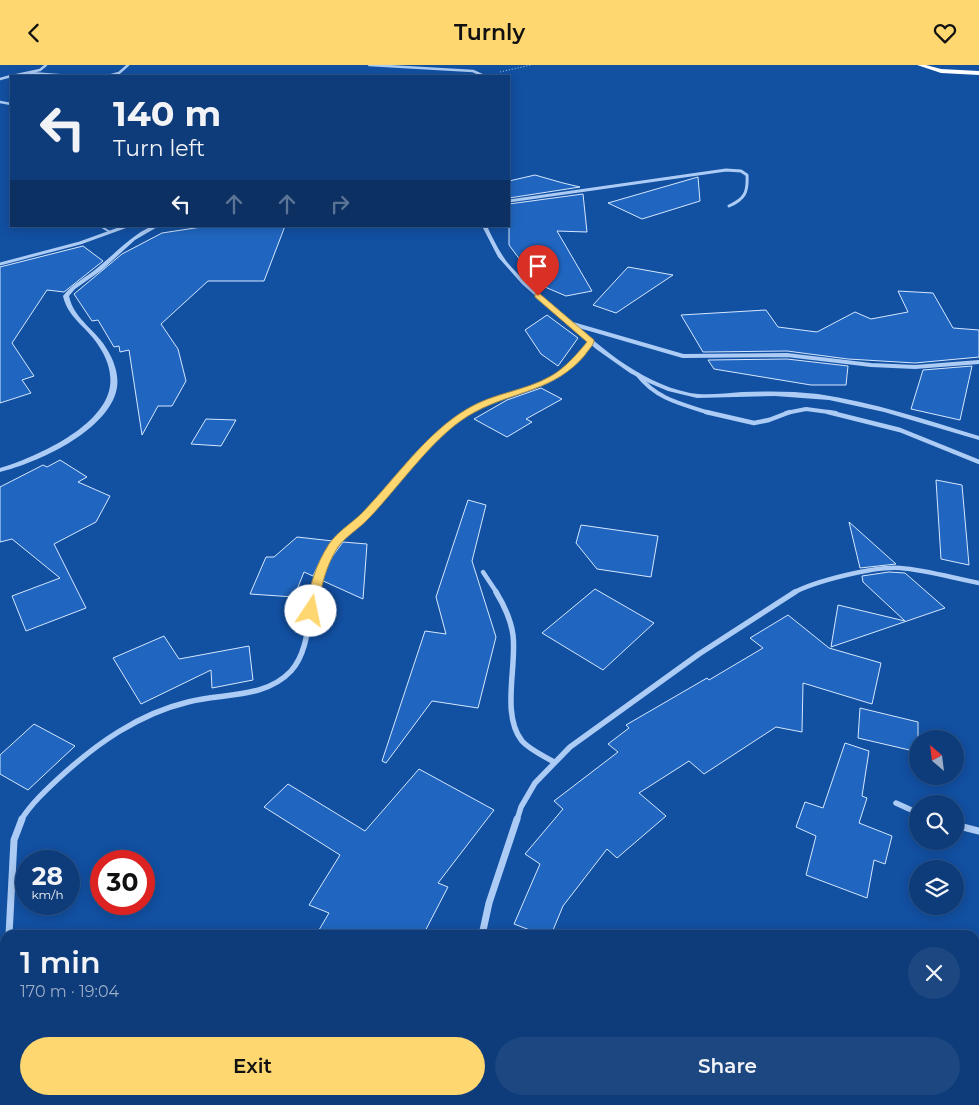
<!DOCTYPE html>
<html lang="en">
<head>
<meta charset="utf-8">
<style>
	:root { --surface:#0e3c7a; --page:#1c4781; --text:#f1f3f6; --muted:#9badc7; --line:#2e568b; --accent:#ffd770 }
	body { margin:0; font-family:Montserrat,sans-serif; background:var(--page); color:var(--text); height:100vh; display:flex; flex-direction:column; font-size:19px; white-space:nowrap }
	* { box-sizing:border-box; margin:0 }
	p { font-size:16px; color:var(--muted) }
	.icon { flex:none; width:28px; height:28px; fill:none; stroke:currentColor; stroke-width:2; stroke-linecap:round; stroke-linejoin:round }
	.map { position:relative; flex:1; overflow:hidden }
	.drawer { position:absolute; left:0px; top:865px; width:980px; height:175px; display:flex; flex-direction:column; background:var(--surface); border-radius:15px 15px 0 0; box-shadow:0 2px 12px #0003,0 0 0 1px var(--line) }
	.drawer>* { flex:none }
	.hud { position:absolute; left:10px; top:10px; width:500px; height:152px; border-radius:0px; box-shadow:0 2px 12px #0003,0 0 0 1px var(--line); background:#0e3c7a; color:var(--text); overflow:hidden }
	.needle { width:32px; rotate:332deg }
	.fabs { position:absolute; left:909px; top:665px; display:grid; gap:10px }
	.fabs a { display:grid; place-items:center; width:55px; height:55px; border-radius:50%; background:var(--surface); box-shadow:0 2px 12px #0003,0 0 0 1px var(--line); font-size:25px }
	.speed { position:absolute; left:15px; top:785px; display:flex; gap:10px; font-size:25px; font-weight:700; text-align:center }
	.speed>* { display:grid; place-content:center; width:65px; height:65px; border-radius:50%; background:var(--surface); box-shadow:0 2px 12px #0003,0 0 0 1px var(--line); line-height:1 }
	.speed small { font-size:12px; font-weight:400 }
	.speed .limit { border:8px solid #d22; background:#fff; color:#111 }
	.pin { position:absolute; display:grid; place-items:center; width:42px; height:42px; color:#fff; margin:-51px -21px; border-radius:50% 50% 50% 0; rotate:-45deg; box-shadow:0 0 5px #0007 }
	.pin .icon { rotate:45deg }
	.me { position:absolute; width:55px; margin:-28px; rotate:11deg; stroke-linejoin:round; filter:drop-shadow(0 0 4px #0008) }
	.turn { display:flex; align-items:center; gap:18px; height:105px; padding:0 20px; font-size:22px }
	.turn .icon { width:65px; height:65px; stroke-width:2.5 }
	.turn b { display:block; font-size:35px; line-height:42px }
	.lanes { display:flex; align-items:center; height:48px; padding:0 20px; background:#0003; justify-content:center; gap:25px; direction:ltr }
	.lanes .off { opacity:.35 }
	.round { display:grid; place-items:center; flex:none; width:52px; height:52px; border-radius:26px; background:var(--page) }
	.summary { display:flex; align-items:center; justify-content:space-between; height:85px; padding:0 20px }
	h1 { font-size:30px; font-weight:600; line-height:38px }
	.primary-button { display:flex; gap:10px; margin-top:auto; padding:10px 20px }
	.primary-button a { flex:1; height:58px; border-radius:30px; background:var(--accent); color:#111; font-size:20px; font-weight:600; line-height:58px; text-align:center }
	.primary-button a+a { background:var(--page); color:var(--text) }
	header { display:flex; justify-content:space-between; align-items:center; height:65px; padding:0 20px; background:var(--accent); color:#111; font-size:22px; font-weight:600 }
	.map>svg:first-child { display:block }
	.building { fill:#2066c1; stroke:#d5e7fe }
	.lines { fill:none; stroke-linecap:round; stroke-linejoin:round }
	.path { stroke:#acccf5; stroke-width:1; stroke-dasharray:1 2; stroke-linecap:butt }
	.service { stroke:#acccf5; stroke-width:2 }
	.minor-far5 { stroke:#acccf5; stroke-width:2.5 }
	.minor-far4 { stroke:#acccf5; stroke-width:3 }
	.minor-far3 { stroke:#acccf5; stroke-width:4 }
	.minor-far2 { stroke:#acccf5; stroke-width:4.5 }
	.minor-far1 { stroke:#acccf5; stroke-width:5.5 }
	.minor { stroke:#acccf5; stroke-width:7 }
	.tertiary { fill:#acccf5; fill-rule:evenodd }
	.trunk { fill:#fcfeff; fill-rule:evenodd }
	.route { fill:#ffd770; stroke:#a68c49 }
</style>
</head>
<body>
<header><svg class="icon" aria-label="back" viewBox="0 0 24 24"><path d="M15 5l-7 7 7 7"/></svg>Turnly<svg class="icon" aria-label="heart" viewBox="0 0 24 24"><path d="M12 20l-8-8c-3-5 5-10 8-4 3-6 11-1 8 4z"/></svg></header>
<div class="map">
<svg width="979" height="1040" viewBox="0 0 979 1040">
	<rect width="100%" height="100%" fill="#1250a2"/>
	<g class="building">
		<polygon points="535,110 563,118 580,122 509,133 509,116"/>
		<polygon points="698,112 700,136 642,154 608,138"/>
		<polygon points="583,129 587,167 557,166 592,226 566,231 538,219 509,180 509,139"/>
		<polygon points="208,161 285,161 264,216 208,216 161,259 178,284 186,316 172,341 158,341 142,370 129,285 120,287 119,281 114,282 98,255 92,256 74,229 122,189 162,168"/>
		<polygon points="83,181 103,196 64,227 47,225 12,278 34,311 22,315 31,328 0,338 0,202"/>
		<polygon points="628,202 673,210 616,248 593,240"/>
		<polygon points="898,226 933,228 953,263 979,265 979,292 915,298 848,294 787,286 703,287 681,250 766,245 778,262 817,267 855,247 871,254 908,247"/>
		<polygon points="547,250 578,273 558,301 541,289 525,265"/>
		<polygon points="787,294 848,301 846,320 811,320 714,304 708,295"/>
		<polygon points="972,301 960,355 911,344 923,305"/>
		<polygon points="541,323 562,334 526,354 532,357 507,372 474,354 507,335"/>
		<polygon points="206,354 236,355 221,381 191,379"/>
		<polygon points="60,395 87,412 78,417 110,431 96,457 54,479 86,543 26,566 12,531 60,513 12,474 0,477 0,422 43,400 47,402"/>
		<polygon points="936,415 962,420 969,500 941,494"/>
		<polygon points="468,435 486,440 472,496 496,572 478,643 432,636 386,698 382,696 425,566 446,569 436,532"/>
		<polygon points="849,457 896,499 860,503"/>
		<polygon points="581,460 658,471 651,512 597,504 576,478"/>
		<polygon points="297,472 333,476 322,492 313,511 304,507 294,532 250,529 266,492 274,492"/>
		<polygon points="343,477 367,479 363,534 321,515 329,496"/>
		<polygon points="889,507 905,508 945,543 831,582 838,540 905,556 863,517 862,511"/>
		<polygon points="595,524 654,558 603,605 542,568"/>
		<polygon points="788,550 829,583 881,598 872,639 803,618 802,667 776,662 704,709 689,696 639,728 666,751 617,793 607,784 563,841 551,870 543,870 514,859 540,799 525,789 563,744 554,736 618,687 608,679 629,663 626,660 707,613 709,615 763,583 750,573"/>
		<polygon points="164,571 179,594 249,581 253,615 212,623 211,605 141,639 113,593"/>
		<polygon points="860,643 918,657 918,687 858,673"/>
		<polygon points="34,659 75,681 28,725 0,709 0,690"/>
		<polygon points="845,678 869,686 862,731 867,733 859,758 892,771 885,799 874,795 867,833 806,810 816,771 796,762 805,737 823,743"/>
		<polygon points="419,704 494,745 438,818 448,822 423,870 316,870 329,848 309,840 340,790 264,742 288,719 365,766"/>
	</g>
	<g class="lines">
		<polyline class="path" points="500,7 531,0"/>
		<polyline class="service" points="100,161 110,167"/>
		<g class="minor-far5">
			<polyline points="369,0 473,6 484,11"/>
			<polyline points="30,8 71,11"/>
			<polyline points="12,11 40,5 46,0"/>
			<polyline points="108,11 119,8 128,0"/>
			<polyline points="0,14 11,11"/>
			<polyline points="0,37 11,39"/>
		</g>
		<g class="minor-far4">
			<path d="M509 136 726 105 741 106 747 110C748 127 745 134 729 141"/>
			<polyline points="0,199 80,178 127,161"/>
		</g>
		<g class="minor-far3">
			<polyline points="569,258 683,291 787,290 871,300 915,302 979,297"/>
			<path d="M637 309C656 334 681 339 710 348"/>
			<path d="M467 348C495 331 530 328 559 310 572 301 581 289 591 277"/>
			<polyline points="786,348 806,344 836,348"/>
		</g>
		<g class="minor-far2">
			<polyline points="706,347 754,358 769,355 790,347"/>
			<polyline points="828,347 900,365 979,397"/>
			<polyline points="483,507 497,528"/>
			<path d="M313 528C316 515 320 501 328 489 340 471 359 458 374 442 405 409 429 371 469 347"/>
			<path d="M793 528C815 516 875 501 900 503 926 505 953 513 979 518"/>
		</g>
		<g class="minor-far1">
			<path d="M496 527C504 540 511 555 513 570 517 601 501 650 522 676 530 685 544 691 554 697"/>
			<polyline points="896,738 918,748"/>
			<path d="M21 755C31 739 45 726 59 713 96 679 138 649 188 637 222 628 265 634 291 606 309 586 308 553 314 527"/>
			<polyline points="517,755 521,742 535,718 570,682 699,589 795,527"/>
		</g>
		<g class="minor">
			<polyline points="955,760 979,766"/>
			<polyline points="9,870 14,775 22,754"/>
			<polyline points="482,870 489,838 517,754"/>
			<polyline points="0,935 5,914"/>
			<polyline points="468,1035 468,1040"/>
		</g>
		<g class="tertiary">
			<path d="M152 161H159L135 175 102 205 75 224 69 231C74 255 97 265 108 286 115 298 120 313 116 327 105 367 37 398 0 407V403C34 393 99 364 109 326 113 312 108 295 100 283 89 263 68 254 63 231 72 219 85 213 96 204 115 189 130 171 152 161Z"/>
			<path d="M482 161H487C493 174 499 186 507 197 522 215 540 229 557 244 596 278 637 317 690 328 707 331 725 328 742 327 768 326 793 326 818 329 873 337 926 355 979 371V375L884 347 829 335 775 331 697 333 668 326 649 318 630 308 596 284 522 219 498 192Z"/>
		</g>
		<polygon class="trunk" points="917,0 926,0 941,4 979,6 979,10 941,8"/>
	</g>
	<path class="route" d="M535 229H540L594 275C594 280 588 285 585 290 555 326 514 326 475 347 436 367 400 421 369 453 360 463 346 471 338 482 325 502 321 523 317 546L311 550 307 549 305 546C311 519 314 503 329 479 337 467 352 458 362 448 395 414 426 368 467 344 493 328 525 326 551 311 565 303 577 289 587 277L535 232Z"/>
</svg>
<div class="fabs">
<a><svg class="needle" viewBox="-14 -14 28 28"><path d="M0-13l5 13h-10z" fill="#e53935"/><path d="M0 13l5-13h-10z" fill="#9badc7"/></svg></a>
<a><svg class="icon" aria-label="search" viewBox="0 0 24 24"><circle cx="10" cy="10" r="6"/><path d="M15 15l6 6"/></svg></a>
<a><svg class="icon" aria-label="layers" viewBox="0 0 24 24"><path d="M12 4l9 5-9 5-9-5zM3 14l9 5 9-5"/></svg></a>
</div>
<div class="speed"><div>28<small>km/h</small></div><div class="limit">30</div></div>
<div class="pin" style="left:538px;top:231px;background:#d93025"><svg class="icon" aria-label="arrive" viewBox="0 0 24 24"><path d="M6 21V4h12l-3 4 3 4H6"/></svg></div>
<svg class="me" style="left:311px;top:546px" viewBox="-20 -20 40 40"><circle r="19" fill="#fff"/><path d="M0-13L10 11 0 6-10 11z" fill="#ffd770"/></svg>
<div class="hud">
<div class="turn"><svg class="icon" aria-label="left" viewBox="0 0 24 24"><path d="M17 20v-9H6M10 6l-5 5 5 5"/></svg><div><b>140 m</b>Turn left</div></div>
<div class="lanes"><svg class="icon" aria-label="left" viewBox="0 0 24 24"><path d="M17 20v-9H6M10 6l-5 5 5 5"/></svg><svg class="icon off" aria-label="ahead" viewBox="0 0 24 24"><path d="M12 20V5M6 11l6-6 6 6"/></svg><svg class="icon off" aria-label="ahead" viewBox="0 0 24 24"><path d="M12 20V5M6 11l6-6 6 6"/></svg><svg class="icon off" aria-label="right" viewBox="0 0 24 24"><path d="M7 20v-9h11M14 6l5 5-5 5"/></svg></div>
</div>
<section class="drawer">
<div class="summary"><div><h1>1 min</h1><p>170 m · 19:04</p></div><a class="round"><svg class="icon" aria-label="close" viewBox="0 0 24 24"><path d="M6 6l12 12M18 6L6 18"/></svg></a></div>
<div class="primary-button"><a>Exit</a><a>Share</a></div>
</section>
</div>
</body>
</html>
